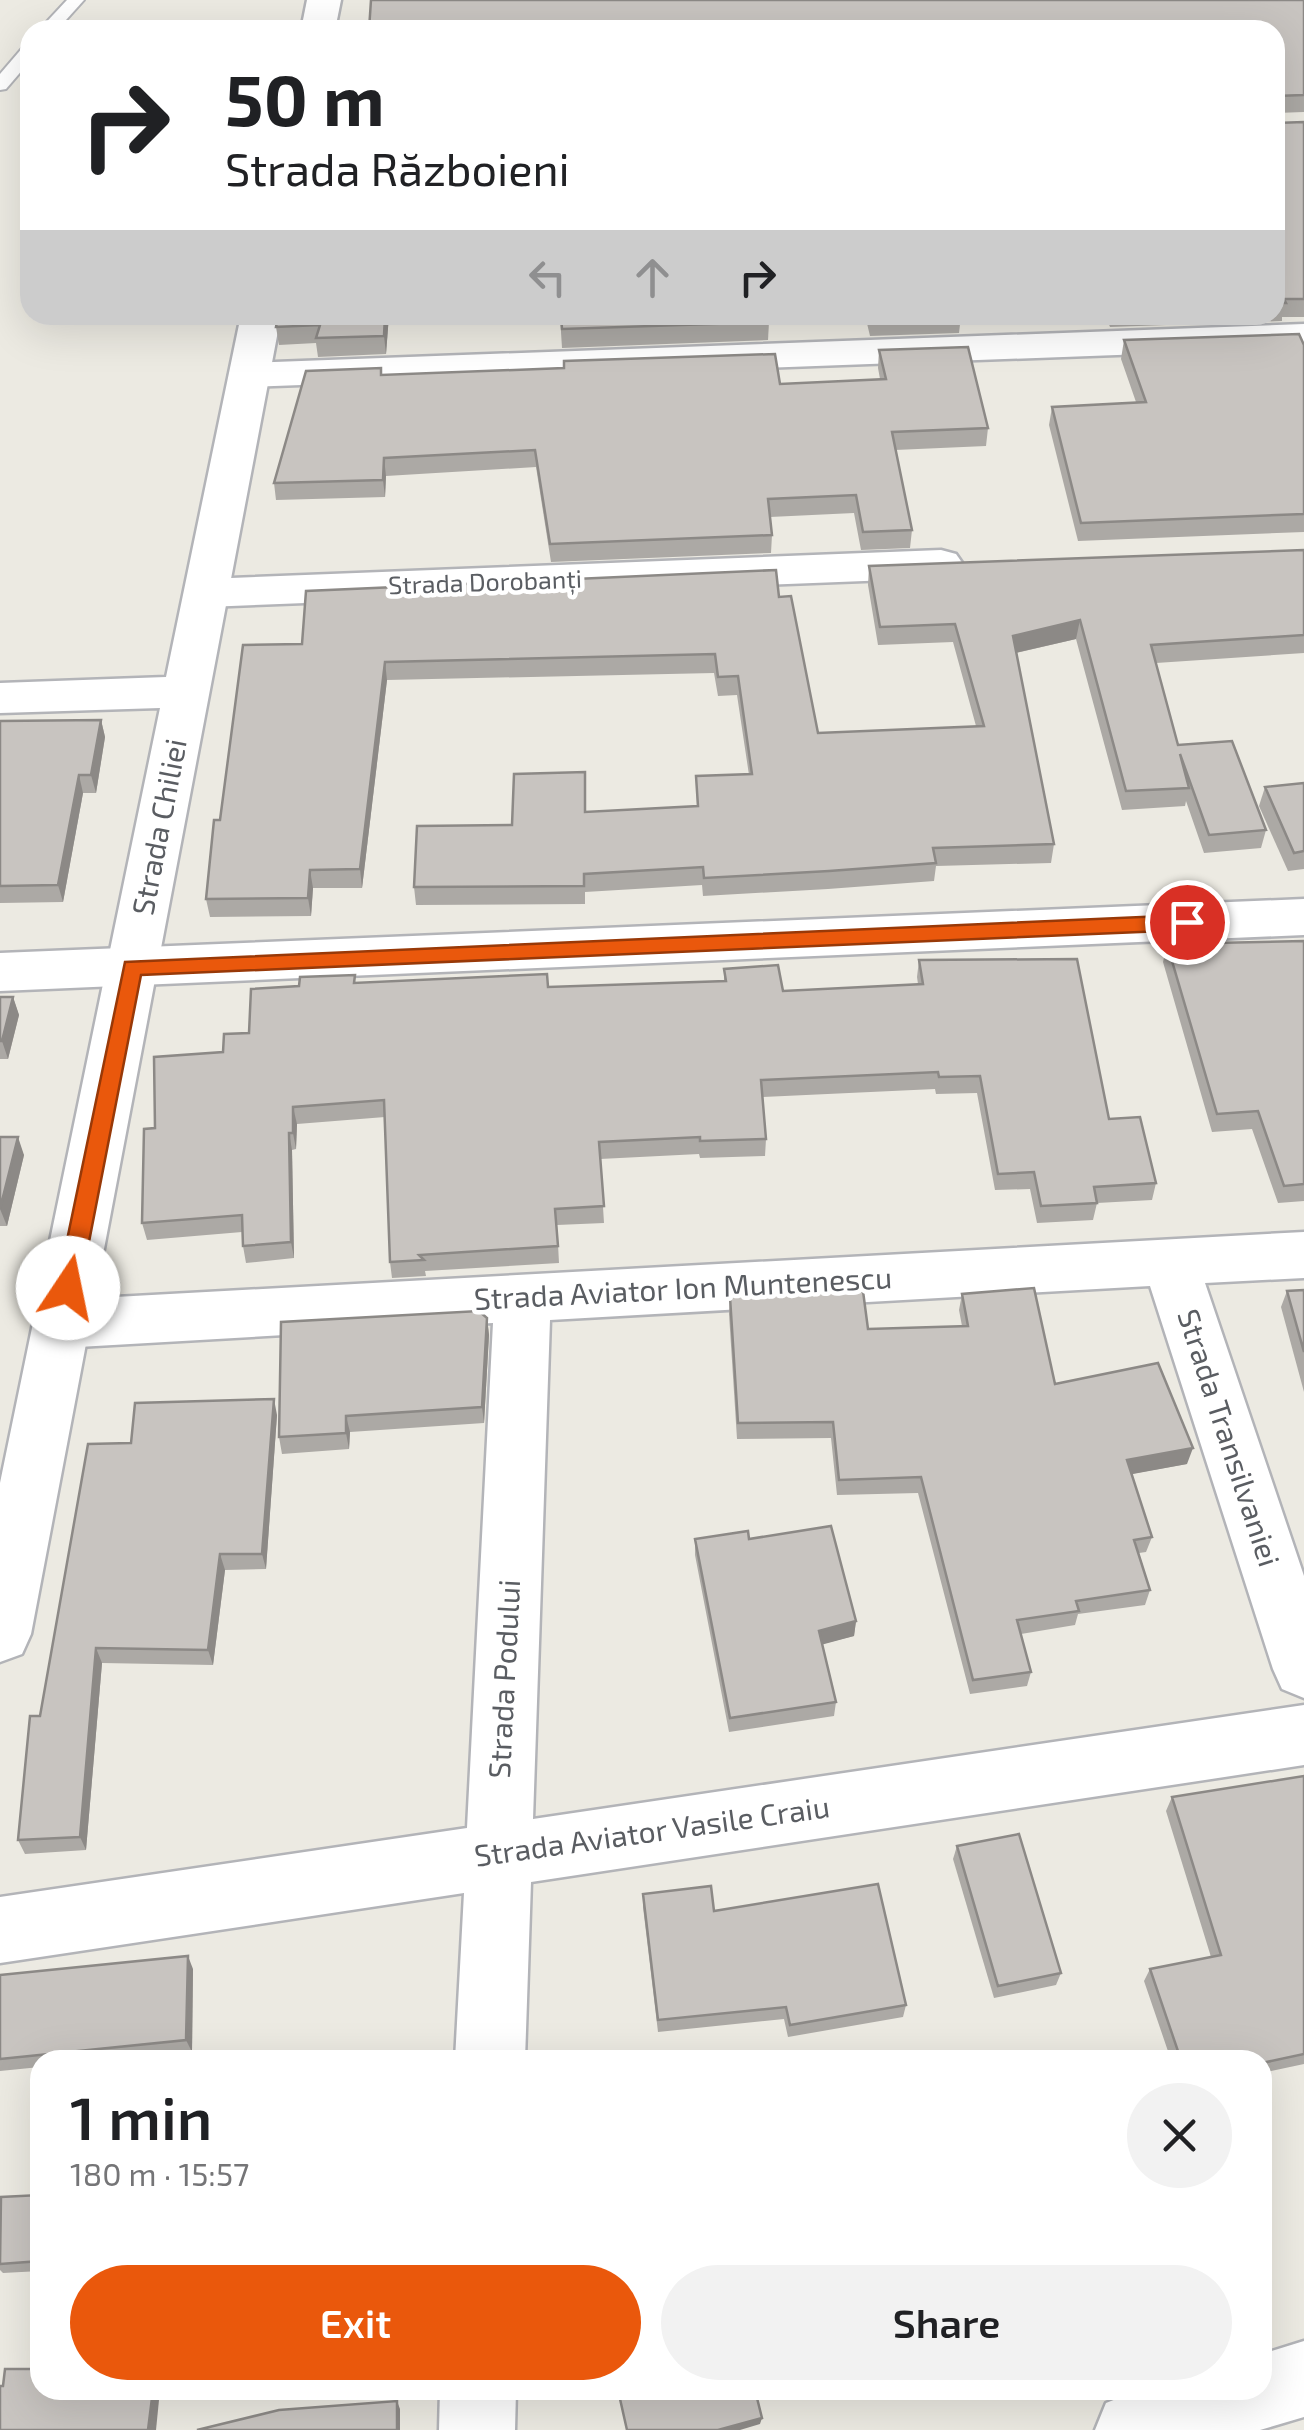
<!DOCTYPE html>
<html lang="en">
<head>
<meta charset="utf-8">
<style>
	:root { --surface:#fff; --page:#f2f2f2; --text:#202124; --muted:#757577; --accent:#ea580c }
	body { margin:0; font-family:"Exo 2",sans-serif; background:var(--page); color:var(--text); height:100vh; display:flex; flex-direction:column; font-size:38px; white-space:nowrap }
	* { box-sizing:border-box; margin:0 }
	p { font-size:32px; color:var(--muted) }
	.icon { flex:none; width:55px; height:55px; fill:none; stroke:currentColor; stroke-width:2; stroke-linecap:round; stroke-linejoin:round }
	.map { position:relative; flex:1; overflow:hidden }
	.drawer { position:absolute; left:30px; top:2050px; width:1242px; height:350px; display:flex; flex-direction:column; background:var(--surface); border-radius:30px; box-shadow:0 10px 40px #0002 }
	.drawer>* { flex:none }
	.hud { position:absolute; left:20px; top:20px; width:1265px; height:305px; border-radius:30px; box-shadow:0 10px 40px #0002; background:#fff; color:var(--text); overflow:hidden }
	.pin { position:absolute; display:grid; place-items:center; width:85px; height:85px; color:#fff; margin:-42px; border:5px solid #fff; border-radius:50%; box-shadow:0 2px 10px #0007 }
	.me { position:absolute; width:110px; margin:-55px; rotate:11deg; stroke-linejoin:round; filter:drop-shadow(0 0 8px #0008) }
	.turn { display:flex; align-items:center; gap:35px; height:210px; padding:0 40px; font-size:45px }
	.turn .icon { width:130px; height:130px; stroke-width:2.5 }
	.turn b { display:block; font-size:70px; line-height:85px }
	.lanes { display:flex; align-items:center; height:95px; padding:0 40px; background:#0003; justify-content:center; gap:50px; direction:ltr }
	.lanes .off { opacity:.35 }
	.round { display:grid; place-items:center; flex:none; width:105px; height:105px; border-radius:52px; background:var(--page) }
	.overview { display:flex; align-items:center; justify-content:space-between; height:170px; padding:0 40px }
	h1 { font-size:60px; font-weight:600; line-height:75px }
	.button { display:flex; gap:20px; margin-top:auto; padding:20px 40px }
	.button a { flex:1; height:115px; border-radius:60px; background:var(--accent); color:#fff; font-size:40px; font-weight:600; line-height:115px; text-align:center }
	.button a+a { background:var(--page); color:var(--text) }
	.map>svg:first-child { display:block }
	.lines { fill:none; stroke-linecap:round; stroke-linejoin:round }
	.service-casing { stroke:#b3b4b8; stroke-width:4 }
	.minor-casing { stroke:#b3b4b8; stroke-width:5 }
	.tertiary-casing { stroke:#b3b4b8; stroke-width:5 }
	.service { fill:#fff; fill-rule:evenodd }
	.minor { fill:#fff; fill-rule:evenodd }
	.tertiary { fill:#fff; fill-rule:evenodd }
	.wall { fill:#aca9a5 }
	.shaded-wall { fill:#8c8986 }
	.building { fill:#c8c4c0; stroke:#8c8986; stroke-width:2.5 }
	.route { fill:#ea580c; stroke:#983908; stroke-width:2.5 }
	.labels { text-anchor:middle; stroke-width:9; stroke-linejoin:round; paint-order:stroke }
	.far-street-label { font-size:25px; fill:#5a5d62; stroke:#fff }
	.street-label { font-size:30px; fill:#5a5d62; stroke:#fff }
</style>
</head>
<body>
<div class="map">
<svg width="1304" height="2430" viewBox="0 0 1304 2430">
	<rect width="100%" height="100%" fill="#eceae2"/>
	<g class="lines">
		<g class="service-casing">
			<g id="service">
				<polygon points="67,0 84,0 57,30 39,30"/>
				<polygon points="30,45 30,61 6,89 0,90 0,74 24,46"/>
			</g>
		</g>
		<g class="minor-casing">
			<g id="minor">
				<polygon points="1304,324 1304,348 249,387 235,384 229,375 235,366 249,363"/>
				<polygon points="941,550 956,554 963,564 956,574 941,578 206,607 190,603 184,593 190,583 206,579"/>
				<polygon points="1304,899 1304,935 0,991 0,953"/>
				<polygon points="1304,1232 1304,1278 1205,1283 1304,1576 1304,1698 1282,1689 1273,1669 1150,1286 550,1320 533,1819 1304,1705 1304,1765 531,1882 525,2060 455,2060 464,1893 0,1963 0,1897 467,1828 493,1323 61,1348 41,1341 33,1324 41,1307 61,1300"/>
				<polygon points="1304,2341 1304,2417 1260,2430 1095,2430 1106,2403 1139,2390 1262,2390 1262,2354"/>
				<polygon points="440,2390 516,2390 515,2430 439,2430"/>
			</g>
		</g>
		<g class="tertiary-casing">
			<g id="tertiary">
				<polygon points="307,0 341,0 335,30 301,30"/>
				<polygon points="241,315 281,315 31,1634 22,1654 0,1662 0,1483 160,708 0,713 0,683 166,677"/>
			</g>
		</g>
		<use href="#service" class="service"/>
		<use href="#minor" class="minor"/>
		<use href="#tertiary" class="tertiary"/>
	</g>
	<g class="wall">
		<polygon points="1304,0 1304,112 1276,113 1276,123 1304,122 1304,317 1282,317 1282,321 1110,327 1105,315 1275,315 1275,30"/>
		<polygon points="278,315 389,315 386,354 318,357 316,343 279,345 276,327"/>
		<polygon points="560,315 769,322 768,340 562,348"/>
		<polygon points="865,315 972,315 961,316 959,333 870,336"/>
		<polygon points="1124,340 1304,345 1304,532 1078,541 1049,425 1052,407 1136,402 1121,359"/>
		<polygon points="879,350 988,428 986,446 895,450 912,530 910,548 861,550 854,513 770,517 772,535 771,553 551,562 536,467 386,476 385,497 276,500 274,483 382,375 780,384 880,379 878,368"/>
		<polygon points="1304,550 1304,653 1156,663 1178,745 1266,830 1261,848 1204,853 1186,801 1185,806 1122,810 1076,639 1016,653 1054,844 1051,863 936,866 934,881 828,889 703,896 702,885 585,892 585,904 416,905 414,887 512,825 585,812 697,806 696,776 749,775 737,695 718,696 714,673 387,680 362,888 313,888 311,916 210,917 206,899 220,820 302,644 779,597 818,733 976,726 953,642 878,645 868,585 869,566"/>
		<polygon points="101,720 105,737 96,793 83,793 63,902 0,903 0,721"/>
		<polygon points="1304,783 1304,869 1288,871 1259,806 1265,787"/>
		<polygon points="1304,941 1304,1201 1278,1203 1252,1129 1212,1132 1163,962 1167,944"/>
		<polygon points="919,960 1109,1119 1156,1183 1152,1200 1097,1203 1093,1220 1037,1223 1030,1189 995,1190 977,1093 936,1094 935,1089 763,1097 766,1139 765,1156 700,1158 699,1154 600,1159 604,1223 557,1225 559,1263 425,1271 426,1276 392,1278 390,1262 385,1117 297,1124 296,1149 292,1150 294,1258 246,1263 243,1246 242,1232 147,1240 142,1223 155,1128 223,1052 249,1033 299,986 356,983 548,987 724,981 724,969 783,991 918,984 917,977"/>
		<polygon points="0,997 13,997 19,1015 8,1059 0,1059"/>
		<polygon points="0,1137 24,1155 7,1226 0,1226"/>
		<polygon points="1304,1290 1304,1392 1281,1307 1287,1291"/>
		<polygon points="962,1294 1055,1384 1187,1464 1131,1474 1152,1537 1146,1552 1139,1553 1150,1590 1145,1605 1078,1614 1075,1625 1021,1634 1031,1672 1027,1686 970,1694 918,1493 837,1495 831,1438 737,1439 729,1314 730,1297 868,1329 962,1326 959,1310"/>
		<polygon points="487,1318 489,1335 484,1423 350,1432 349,1449 282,1454 279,1437"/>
		<polygon points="277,1415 266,1569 225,1570 213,1665 102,1663 86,1850 25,1854 18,1840 40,1716 131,1443"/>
		<polygon points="695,1539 749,1539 856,1621 854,1636 822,1644 836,1702 834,1716 729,1732 695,1555"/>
		<polygon points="1304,1776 1304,2064 1262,2073 1262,2060 1171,2060 1144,1981 1150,1969 1211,1957 1166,1811 1172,1797"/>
		<polygon points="957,1846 1061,1973 1056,1985 994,1998 953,1859"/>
		<polygon points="643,1894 714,1911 906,2005 903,2017 788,2037 784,2019 658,2032 643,1907"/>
		<polygon points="193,1969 192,2052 111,2060 40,2060 40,2067 0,2071 0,1975"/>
		<polygon points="40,2195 40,2271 3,2273 0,2270 0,2208"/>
	</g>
	<g class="shaded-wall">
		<polygon points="385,315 389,315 386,354 384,336"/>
		<polygon points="384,458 386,476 385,497 383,480"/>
		<polygon points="1080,620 1076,639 1010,654 1013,636"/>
		<polygon points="385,662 387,680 362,888 360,869"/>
		<polygon points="101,720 105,737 96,793 91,775"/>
		<polygon points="79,775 83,793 63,902 58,885"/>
		<polygon points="310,870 313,888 311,916 308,898"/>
		<polygon points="13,997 19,1015 8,1059 2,1041"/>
		<polygon points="293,1107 297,1124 296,1149 293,1133"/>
		<polygon points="289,1133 292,1150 294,1258 291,1242"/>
		<polygon points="18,1137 24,1155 7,1226 0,1209"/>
		<polygon points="487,1318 489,1335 484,1423 482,1407"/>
		<polygon points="274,1399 277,1415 266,1569 262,1554"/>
		<polygon points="346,1416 350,1432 349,1449 346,1433"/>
		<polygon points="1193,1448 1187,1464 1122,1476 1127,1460"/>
		<polygon points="220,1554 225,1570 213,1665 208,1650"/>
		<polygon points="856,1621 854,1636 817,1646 819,1631"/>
		<polygon points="96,1648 102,1663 86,1850 80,1837"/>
		<polygon points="188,1956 193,1969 192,2052 186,2040"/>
		<polygon points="153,2390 160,2390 156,2430 148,2430"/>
		<polygon points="853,2390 871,2390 851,2397"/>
		<polygon points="397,2401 400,2409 400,2430 397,2430"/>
		<polygon points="762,2418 760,2424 740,2430 718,2430"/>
	</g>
	<g class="building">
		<polygon points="371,0 1304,0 1304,95 1276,96 1276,123 1304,122 1304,299 1284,299 1286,303 1275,303 1275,30 369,30"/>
		<polygon points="278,315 385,315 384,336 316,338 320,325 276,327"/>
		<polygon points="561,315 768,315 769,322 562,329"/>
		<polygon points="871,315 952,315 872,318"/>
		<polygon points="1299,334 1304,345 1304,514 1081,523 1052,407 1146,402 1124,340"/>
		<polygon points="968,347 988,428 892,432 912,530 863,532 856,495 768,499 772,535 550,544 535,450 384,458 383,480 274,483 306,371 381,368 381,375 564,368 564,361 775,354 780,384 886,379 879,350"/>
		<polygon points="1304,550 1304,635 1151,645 1178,745 1232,741 1266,830 1209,835 1180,754 1189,788 1126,791 1080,620 1013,636 1054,844 933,848 936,863 829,871 704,878 703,867 584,874 584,886 414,887 417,826 512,825 514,774 585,772 585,812 698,806 696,776 752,774 738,676 718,677 715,654 385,662 360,869 310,870 308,898 206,899 214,820 220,820 243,645 302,644 306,591 776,570 779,597 791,596 818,733 984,726 955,624 880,627 869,566"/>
		<polygon points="101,720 91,775 79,775 58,885 0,886 0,721"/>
		<polygon points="1304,783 1304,851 1294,853 1265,787"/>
		<polygon points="1304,941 1304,1184 1284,1186 1258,1111 1217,1114 1167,944"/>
		<polygon points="1077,959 1109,1119 1140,1117 1156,1183 1094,1187 1097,1203 1041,1206 1034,1172 998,1174 980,1076 939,1077 938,1072 761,1080 766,1139 700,1141 700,1137 599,1142 604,1206 555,1209 558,1246 419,1255 424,1260 390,1262 384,1100 293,1107 293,1133 289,1133 291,1242 243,1246 242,1215 142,1223 144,1129 155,1128 154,1057 223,1052 224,1034 249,1033 251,989 299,986 300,977 355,975 354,983 547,974 548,987 726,981 724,969 778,965 783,991 923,984 919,960"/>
		<polygon points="0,997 13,997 2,1041 0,1041"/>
		<polygon points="0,1137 18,1137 0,1209"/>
		<polygon points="1034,1288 1055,1384 1158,1363 1193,1448 1127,1460 1152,1537 1134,1540 1150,1590 1076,1601 1079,1611 1017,1620 1031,1672 973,1680 921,1477 839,1480 833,1422 738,1423 730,1297 863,1291 868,1329 968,1326 962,1294"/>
		<polygon points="1304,1290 1304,1352 1287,1291"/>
		<polygon points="479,1311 487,1318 482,1407 346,1416 346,1433 279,1437 281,1322"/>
		<polygon points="274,1399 262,1554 220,1554 208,1650 96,1648 80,1837 18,1840 30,1716 40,1716 88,1444 131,1443 135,1403"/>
		<polygon points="831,1526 856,1621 819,1631 836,1702 730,1718 695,1539 748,1531 749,1539"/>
		<polygon points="1304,1776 1304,2054 1262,2063 1262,2060 1181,2060 1150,1969 1221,1955 1172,1797"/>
		<polygon points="1019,1834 1061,1973 998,1986 957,1846"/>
		<polygon points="878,1884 906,2005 790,2025 786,2007 658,2020 643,1894 711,1886 714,1911"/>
		<polygon points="188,1956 186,2040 0,2059 0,1975"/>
		<polygon points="40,2195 40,2261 0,2264 1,2197"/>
		<polygon points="5,2369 40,2369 40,2390 153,2390 148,2430 0,2430 0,2386 3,2386"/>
		<polygon points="618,2390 755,2390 762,2418 718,2430 627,2430"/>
		<polygon points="397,2401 397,2430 197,2430 279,2410"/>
	</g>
	<polygon class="route" points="1187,915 1197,922 1187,930 141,975 80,1288 77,1295 60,1295 57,1288 125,962"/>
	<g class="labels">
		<g class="far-street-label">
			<text transform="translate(485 582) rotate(-2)" y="9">Strada Dorobanți</text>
		</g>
		<g class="street-label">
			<text transform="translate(160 827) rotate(-79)" y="10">Strada Chiliei</text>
			<text transform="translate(683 1289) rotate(-3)" y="10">Strada Aviator Ion Muntenescu</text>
			<text transform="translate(1228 1438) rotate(72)" y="10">Strada Transilvaniei</text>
			<text transform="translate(505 1679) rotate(-87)" y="10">Strada Podului</text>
			<text transform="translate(652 1832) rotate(-8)" y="10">Strada Aviator Vasile Craiu</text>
		</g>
	</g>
</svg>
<div class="pin" style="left:1187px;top:922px;background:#d93025"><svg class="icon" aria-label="arrive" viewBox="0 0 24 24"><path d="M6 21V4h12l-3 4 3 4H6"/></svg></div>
<svg class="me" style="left:68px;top:1288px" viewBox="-20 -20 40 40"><circle r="19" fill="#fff"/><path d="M0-13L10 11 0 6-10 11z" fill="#ea580c"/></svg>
<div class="hud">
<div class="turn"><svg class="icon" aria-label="right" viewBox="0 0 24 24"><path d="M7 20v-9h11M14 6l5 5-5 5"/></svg><div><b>50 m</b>Strada Războieni</div></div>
<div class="lanes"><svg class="icon off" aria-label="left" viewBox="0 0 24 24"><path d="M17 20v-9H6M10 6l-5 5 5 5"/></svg><svg class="icon off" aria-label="ahead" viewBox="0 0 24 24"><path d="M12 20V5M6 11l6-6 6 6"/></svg><svg class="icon" aria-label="right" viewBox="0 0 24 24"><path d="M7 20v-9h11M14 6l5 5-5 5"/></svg></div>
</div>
<section class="drawer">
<div class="overview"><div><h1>1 min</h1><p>180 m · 15:57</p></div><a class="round"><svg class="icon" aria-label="close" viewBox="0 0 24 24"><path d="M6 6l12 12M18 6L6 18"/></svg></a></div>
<div class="button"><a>Exit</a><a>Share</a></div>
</section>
</div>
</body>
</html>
